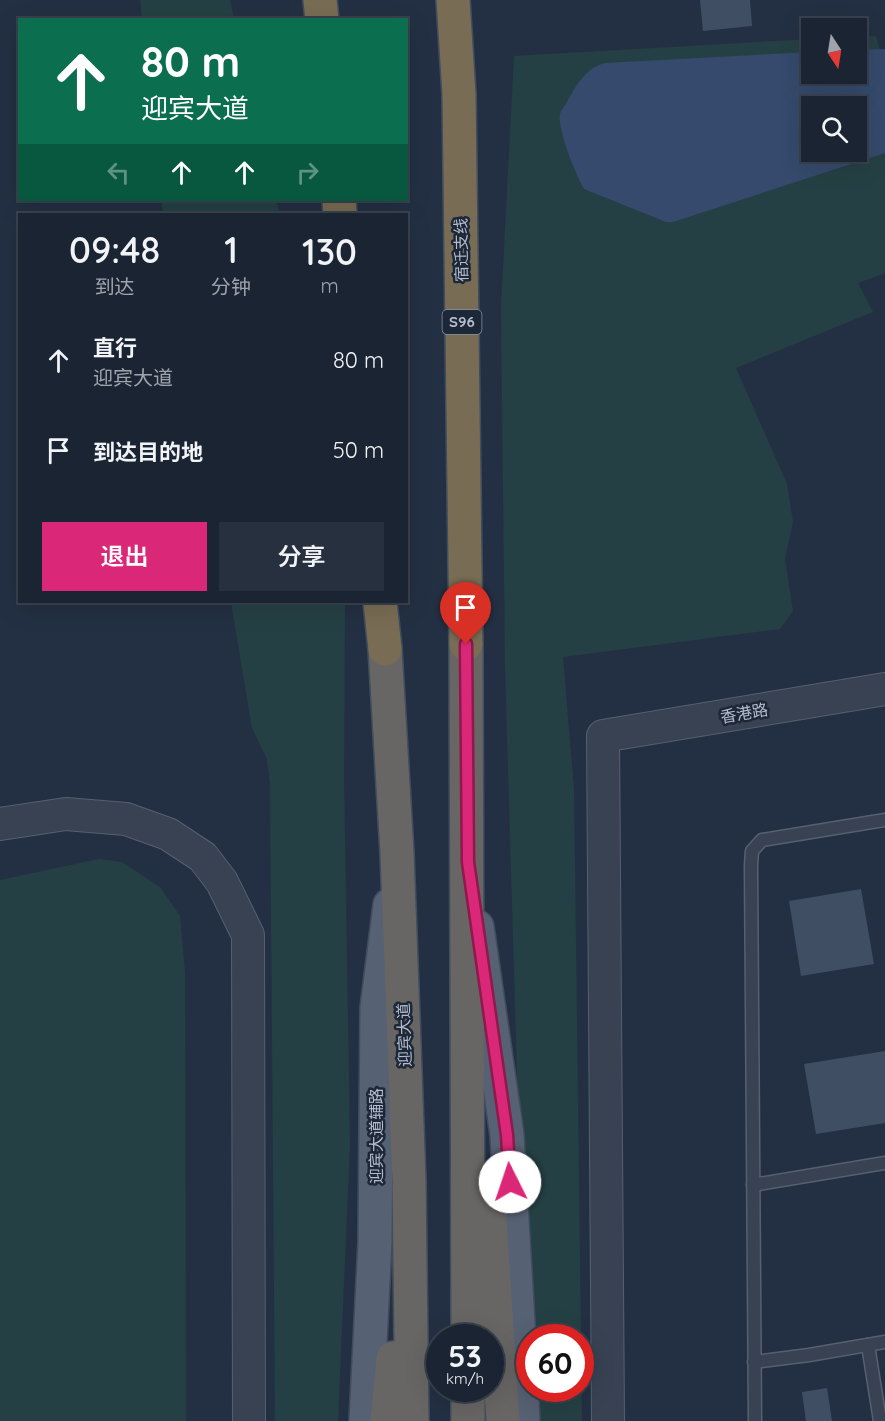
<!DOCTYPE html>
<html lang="zh">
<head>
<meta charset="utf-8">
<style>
	:root { --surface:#1a2432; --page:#27303e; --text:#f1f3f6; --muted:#9fa4ac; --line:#38414d; --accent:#db2777 }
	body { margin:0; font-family:Quicksand,"Noto Sans SC",sans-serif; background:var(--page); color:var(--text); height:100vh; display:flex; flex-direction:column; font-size:22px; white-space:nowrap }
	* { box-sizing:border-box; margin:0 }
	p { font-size:20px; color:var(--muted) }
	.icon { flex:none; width:33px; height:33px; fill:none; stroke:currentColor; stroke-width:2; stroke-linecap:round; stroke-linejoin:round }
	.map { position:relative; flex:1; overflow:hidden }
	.details { position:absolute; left:18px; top:213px; width:390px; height:390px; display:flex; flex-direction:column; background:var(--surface); border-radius:0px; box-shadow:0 6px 24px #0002,0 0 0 2px var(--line) }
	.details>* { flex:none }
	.top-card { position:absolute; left:18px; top:18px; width:390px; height:183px; border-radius:0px; box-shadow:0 6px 24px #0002,0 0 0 2px var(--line); background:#0b6e4f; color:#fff; overflow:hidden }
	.needle { width:39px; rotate:168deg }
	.controls { position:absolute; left:801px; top:18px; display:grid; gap:12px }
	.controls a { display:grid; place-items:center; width:66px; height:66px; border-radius:0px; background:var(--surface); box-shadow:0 6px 24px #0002,0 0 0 2px var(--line); font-size:30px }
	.speed { position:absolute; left:426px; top:1324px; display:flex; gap:12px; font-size:30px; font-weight:700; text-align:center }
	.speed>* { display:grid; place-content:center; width:78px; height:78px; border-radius:50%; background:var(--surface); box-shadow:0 6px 24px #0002,0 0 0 2px var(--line); line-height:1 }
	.speed small { font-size:15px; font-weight:400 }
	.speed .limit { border:9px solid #d22; background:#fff; color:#111 }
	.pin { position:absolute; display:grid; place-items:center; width:51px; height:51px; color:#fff; margin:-62px -26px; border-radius:50% 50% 50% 0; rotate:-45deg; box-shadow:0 0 6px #0007 }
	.pin .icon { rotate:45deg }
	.me { position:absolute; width:66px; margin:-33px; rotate:356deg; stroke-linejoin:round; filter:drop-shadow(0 0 4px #0008) }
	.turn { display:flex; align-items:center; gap:21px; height:126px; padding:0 24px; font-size:27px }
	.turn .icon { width:78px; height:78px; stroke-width:2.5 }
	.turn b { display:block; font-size:42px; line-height:51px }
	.lanes { display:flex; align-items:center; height:57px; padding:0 24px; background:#0003; justify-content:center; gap:30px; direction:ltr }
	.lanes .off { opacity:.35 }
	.eta { display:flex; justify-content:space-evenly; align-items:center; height:102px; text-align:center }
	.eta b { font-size:36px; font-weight:600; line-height:42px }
	.action { display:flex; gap:12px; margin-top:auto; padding:12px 24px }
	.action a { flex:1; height:69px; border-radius:0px; background:var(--accent); color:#fff; font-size:24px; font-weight:600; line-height:69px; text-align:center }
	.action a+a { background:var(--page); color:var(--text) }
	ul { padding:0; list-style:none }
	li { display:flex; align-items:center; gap:18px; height:90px; padding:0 24px }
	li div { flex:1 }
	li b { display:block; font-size:22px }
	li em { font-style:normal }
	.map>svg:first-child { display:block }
	.green { fill:#254044; fill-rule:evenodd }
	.water { fill:#354a6c; fill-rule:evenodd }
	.building { fill:#3f4e63 }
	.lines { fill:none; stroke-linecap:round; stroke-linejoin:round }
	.service-casing { stroke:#566070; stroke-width:15 }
	.tertiary-casing { stroke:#566070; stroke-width:34 }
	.primary-casing { stroke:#414b5c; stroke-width:36 }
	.trunk-casing { stroke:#424d5d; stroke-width:36 }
	.motorway-casing { stroke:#424d5d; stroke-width:36 }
	.service { stroke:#384253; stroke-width:12 }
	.tertiary { stroke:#384253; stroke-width:32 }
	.primary { stroke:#566173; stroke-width:33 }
	.trunk { stroke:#686664; stroke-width:33 }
	.motorway { stroke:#796c54; stroke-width:33 }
	.route-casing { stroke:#8e194d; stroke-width:15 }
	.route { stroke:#db2777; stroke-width:10 }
	.labels { text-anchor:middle; stroke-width:5; stroke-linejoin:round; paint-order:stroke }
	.shield { fill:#1c2738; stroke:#8790a0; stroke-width:1.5 }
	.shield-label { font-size:15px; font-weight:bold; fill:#b5bdcd }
	.street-label { font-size:16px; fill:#b5bdcd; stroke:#1c2738 }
</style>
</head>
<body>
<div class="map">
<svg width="885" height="1421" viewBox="0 0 885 1421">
	<rect width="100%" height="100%" fill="#233043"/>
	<g class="green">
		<polygon points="140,0 230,0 234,19 142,19"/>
		<path d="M876 36 885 67V273L858 283 873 312 736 368 787 484 793 522 785 559 793 611 780 629 563 657 574 790 582 1421H530L518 1107 505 666 501 308 514 56 811 39 812 74H856L857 37ZM812 106H856V152H812ZM530 1338H580V1389H530Z"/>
		<polygon points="161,200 276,200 280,214 163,214"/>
		<polygon points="231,602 345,602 344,779 350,1145 338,1421 275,1421 270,783 267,759 252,728"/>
		<polygon points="99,859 122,862 160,887 180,916 185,973 186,1421 0,1421 0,880"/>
	</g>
	<path class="water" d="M885 49V153L673 222H666L584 189C576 175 557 129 560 114 561 110 565 105 567 102 576 85 586 68 605 63L811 52 812 74H856L857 50ZM812 106H856V152H812Z"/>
	<g class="building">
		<polygon points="700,0 750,0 752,26 703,31"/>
		<polygon points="861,889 874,964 801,976 789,901"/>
		<polygon points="885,1051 885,1123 816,1134 804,1064"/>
		<polygon points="827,1388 832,1421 806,1421 802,1392"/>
	</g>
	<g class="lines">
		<g class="service-casing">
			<g id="service">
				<polyline points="753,1185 885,1163"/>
				<polyline points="868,1345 880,1421"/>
				<polyline points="754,1362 809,1355 885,1342"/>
				<polyline points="755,1421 751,865 752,851 762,840 885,820"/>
			</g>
		</g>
		<g class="tertiary-casing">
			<g id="tertiary">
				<polyline points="0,824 66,814 126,819 168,834 203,857 222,882 248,935 249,1421"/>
				<polyline points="608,1421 603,736 885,689"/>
			</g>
		</g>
		<g class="primary-casing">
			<g id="primary">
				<polyline points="477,927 507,1135 521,1373 523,1421"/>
				<polyline points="366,1421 375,1242 377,1008 390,905"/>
			</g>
		</g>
		<g class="trunk-casing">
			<g id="trunk">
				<polyline points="466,644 468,1338"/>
				<polyline points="385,649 397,853 409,1180 412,1421"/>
				<polyline points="488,1189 503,1421"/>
				<polyline points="468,1389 468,1421"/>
				<polyline points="387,1421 393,1358"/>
			</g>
		</g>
		<g class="motorway-casing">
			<g id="motorway">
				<polyline points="320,0 322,20"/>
				<polyline points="453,0 459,94 466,644"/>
				<polyline points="339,200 340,214"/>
				<polyline points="380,602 385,649"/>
			</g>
		</g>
		<use href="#service" class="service"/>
		<use href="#tertiary" class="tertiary"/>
		<use href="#primary" class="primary"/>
		<use href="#trunk" class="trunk"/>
		<use href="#motorway" class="motorway"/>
	</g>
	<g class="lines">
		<g class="route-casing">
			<polyline id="route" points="466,644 468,862 507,1135 510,1182"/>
		</g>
		<use href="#route" class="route"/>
	</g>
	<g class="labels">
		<rect class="shield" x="442.5" y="310" width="39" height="24" rx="4.5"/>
		<g class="shield-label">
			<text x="462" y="327">S96</text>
		</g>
		<g class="street-label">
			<text transform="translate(461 250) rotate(-91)" y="6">宿迁支线</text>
			<text transform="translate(744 713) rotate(-10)" y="6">香港路</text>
			<text transform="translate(404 1035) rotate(-92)" y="6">迎宾大道</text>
			<text transform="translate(376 1136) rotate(-90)" y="6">迎宾大道辅路</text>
		</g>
	</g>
</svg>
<div class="controls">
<a><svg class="needle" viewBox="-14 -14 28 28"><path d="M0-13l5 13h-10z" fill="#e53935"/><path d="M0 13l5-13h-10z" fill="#9fa4ac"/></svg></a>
<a><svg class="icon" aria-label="search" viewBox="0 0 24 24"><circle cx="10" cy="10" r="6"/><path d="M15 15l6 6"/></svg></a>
</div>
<div class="speed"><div>53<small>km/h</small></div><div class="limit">60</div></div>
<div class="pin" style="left:466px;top:644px;background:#d93025"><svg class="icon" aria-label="arrive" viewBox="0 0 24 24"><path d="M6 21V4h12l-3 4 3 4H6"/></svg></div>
<svg class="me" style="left:510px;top:1182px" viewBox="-20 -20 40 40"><circle r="19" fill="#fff"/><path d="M0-13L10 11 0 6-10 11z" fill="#db2777"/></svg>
<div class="top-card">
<div class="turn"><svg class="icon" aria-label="ahead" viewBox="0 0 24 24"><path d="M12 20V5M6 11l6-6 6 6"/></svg><div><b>80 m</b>迎宾大道</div></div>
<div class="lanes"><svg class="icon off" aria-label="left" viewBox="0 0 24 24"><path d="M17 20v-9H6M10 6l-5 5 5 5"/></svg><svg class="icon" aria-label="ahead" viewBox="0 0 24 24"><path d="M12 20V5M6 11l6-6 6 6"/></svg><svg class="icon" aria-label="ahead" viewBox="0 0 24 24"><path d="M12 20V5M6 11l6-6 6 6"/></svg><svg class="icon off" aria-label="right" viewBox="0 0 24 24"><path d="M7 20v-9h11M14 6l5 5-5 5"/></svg></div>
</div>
<section class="details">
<div class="eta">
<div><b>09:48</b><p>到达</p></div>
<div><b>1</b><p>分钟</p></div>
<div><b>130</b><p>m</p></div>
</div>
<ul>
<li><svg class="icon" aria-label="ahead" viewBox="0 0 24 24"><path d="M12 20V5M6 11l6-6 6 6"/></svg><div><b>直行</b><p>迎宾大道</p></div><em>80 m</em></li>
<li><svg class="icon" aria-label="arrive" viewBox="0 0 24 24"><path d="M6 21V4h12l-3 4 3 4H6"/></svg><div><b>到达目的地</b></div><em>50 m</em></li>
</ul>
<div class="action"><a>退出</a><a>分享</a></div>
</section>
</div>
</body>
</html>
